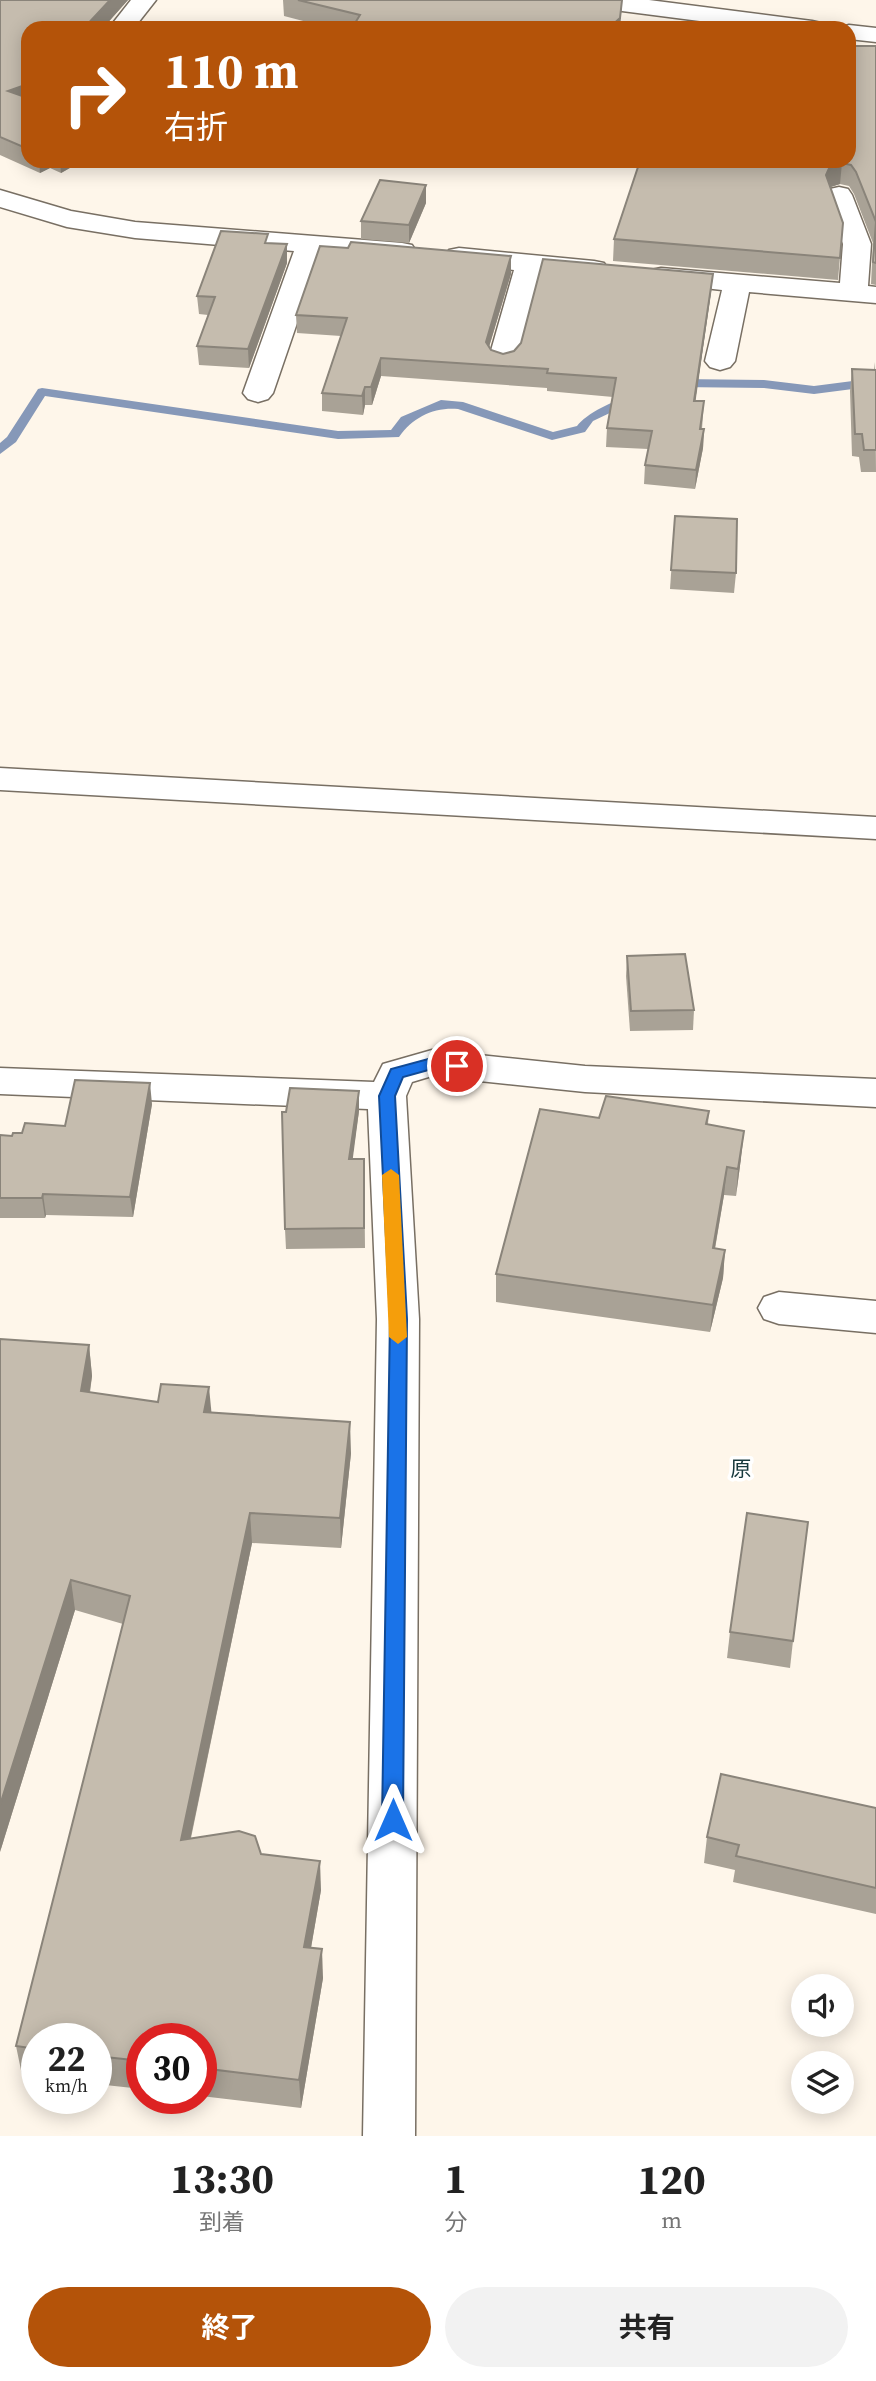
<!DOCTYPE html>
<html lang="ja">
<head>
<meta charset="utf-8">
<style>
	:root { --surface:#fff; --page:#f2f2f2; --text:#222; --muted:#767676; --accent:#b45309 }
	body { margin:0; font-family:"Source Serif 4","Noto Sans JP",serif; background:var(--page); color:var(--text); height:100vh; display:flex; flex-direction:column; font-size:26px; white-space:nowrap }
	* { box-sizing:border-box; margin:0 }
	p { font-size:23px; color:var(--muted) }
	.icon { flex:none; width:38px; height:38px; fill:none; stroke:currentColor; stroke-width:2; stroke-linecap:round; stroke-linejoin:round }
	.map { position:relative; height:2136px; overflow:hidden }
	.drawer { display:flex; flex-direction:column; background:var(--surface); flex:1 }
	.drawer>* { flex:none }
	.banner { position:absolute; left:21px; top:21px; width:835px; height:147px; border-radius:21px; box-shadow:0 4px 18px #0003; background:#b45309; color:#fff; overflow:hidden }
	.buttons { position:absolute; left:791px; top:1974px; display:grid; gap:14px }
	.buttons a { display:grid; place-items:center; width:63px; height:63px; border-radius:50%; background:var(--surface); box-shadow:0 4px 18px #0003; font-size:35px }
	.speed { position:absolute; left:21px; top:2023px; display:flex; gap:14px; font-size:35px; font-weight:700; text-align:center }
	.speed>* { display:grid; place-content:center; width:91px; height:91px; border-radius:50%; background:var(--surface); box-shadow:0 4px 18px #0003; line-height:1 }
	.speed small { font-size:18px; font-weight:400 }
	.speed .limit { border:10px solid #d22; background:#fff; color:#111 }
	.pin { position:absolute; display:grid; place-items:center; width:60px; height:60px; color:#fff; margin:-30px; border:4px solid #fff; border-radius:50%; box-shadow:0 2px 7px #0007 }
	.me { position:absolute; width:77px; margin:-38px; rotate:0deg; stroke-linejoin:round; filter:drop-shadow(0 0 5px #0008) }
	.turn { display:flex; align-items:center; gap:24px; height:147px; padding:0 28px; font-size:32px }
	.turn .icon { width:91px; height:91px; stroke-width:2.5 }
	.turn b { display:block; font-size:49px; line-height:60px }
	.eta { display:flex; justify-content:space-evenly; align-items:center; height:119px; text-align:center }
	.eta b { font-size:42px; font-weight:700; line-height:49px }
	.primary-button { display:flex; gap:14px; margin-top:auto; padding:14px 28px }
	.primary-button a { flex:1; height:80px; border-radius:42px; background:var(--accent); color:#fff; font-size:28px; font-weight:700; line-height:80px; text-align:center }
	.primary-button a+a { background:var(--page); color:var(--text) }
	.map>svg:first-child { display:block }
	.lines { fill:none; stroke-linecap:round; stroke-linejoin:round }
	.stream { fill:#8698b8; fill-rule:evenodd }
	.minor-casing { stroke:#786f63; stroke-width:3 }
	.minor { fill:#fff; fill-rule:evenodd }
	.wall { fill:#a9a296 }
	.shaded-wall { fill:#8a847a }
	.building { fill:#c5bcae; stroke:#8a847a; stroke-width:2 }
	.route { fill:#1a73e8; stroke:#114b97; stroke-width:2 }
	.slow { fill:#f59e0b }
	.labels { text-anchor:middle; stroke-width:7; stroke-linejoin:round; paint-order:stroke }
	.quarter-label { font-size:21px; fill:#17393d; stroke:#fff }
</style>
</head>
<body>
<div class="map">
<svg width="876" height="2136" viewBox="0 0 876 2136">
	<rect width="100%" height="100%" fill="#fef6ea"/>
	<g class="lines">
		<g class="stream">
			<polygon points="876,378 876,386 814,394 764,388 679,387 673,383 679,379 764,380 814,386"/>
			<path d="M42 388 338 431 391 430 401 417 441 400 463 402 553 432 577 426C586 414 617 397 633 398L635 401 593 421 585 432 552 440 458 409C434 407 413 417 399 437L338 439 45 396 16 442 0 454V443L7 437 38 389Z"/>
		</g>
		<g class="minor-casing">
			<g id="minor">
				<polygon points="131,0 156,0 134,28 109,28"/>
				<polygon points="579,0 649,0 812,21 821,23 824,28 754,28 591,7 582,5"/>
				<polygon points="849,25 876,28 876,42 849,39 849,28 839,28"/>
				<polygon points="839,187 848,189 852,195 871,244 868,286 876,287 876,303 749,292 735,361 730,367 720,370 710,367 705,361 722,290 651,282 647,276 651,270 661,268 840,283 843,244 826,195 830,189"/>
				<polygon points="0,190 71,211 135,222 402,243 412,245 416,251 412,257 402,259 321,253 273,393 268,399 258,402 248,399 243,393 294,251 135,238 67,227 0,207"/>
				<polygon points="459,248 594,261 604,263 608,269 604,275 594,277 541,272 518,361 513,367 503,370 493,367 488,361 514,270 449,262 445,256 449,250"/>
				<polygon points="0,768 876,817 876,839 0,790"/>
				<polygon points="432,1050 585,1066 876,1079 876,1107 585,1092 432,1076 412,1082 406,1096 419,1319 415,2136 363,2136 377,1319 368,1109 0,1094 0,1068 374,1082 383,1064"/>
				<polygon points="779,1292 876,1301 876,1333 779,1324 764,1319 758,1308 764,1297"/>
			</g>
		</g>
		<use href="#minor" class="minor"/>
	</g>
	<g class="wall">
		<polygon points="0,0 128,0 103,28 28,28 28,161 82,161 61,173 50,168 40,173 0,155"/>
		<polygon points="283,0 622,0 620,28 330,28 284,16"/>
		<polygon points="876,46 876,285 871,284 873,243 854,194 849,186 840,184 830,187 843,223 838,280 613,261 614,239"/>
		<polygon points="426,185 426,203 409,243 361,239 361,221"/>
		<polygon points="268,243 287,244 287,263 249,368 199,365 197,346 208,315 199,314 197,296"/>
		<polygon points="511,256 511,274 489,347 491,350 503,354 514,351 713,274 711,292 695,401 704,401 702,429 704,429 703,448 695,489 644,484 645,465 648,449 606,447 607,428 613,397 547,391 547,388 381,376 372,405 365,405 363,415 322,411 322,393 341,336 297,333 296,315"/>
		<polygon points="875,362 876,472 861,472 859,457 852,456 850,391 852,369 874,370"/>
		<polygon points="675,516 736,573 734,593 670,589"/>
		<polygon points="627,956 694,1010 693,1030 630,1031 626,976"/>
		<polygon points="152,1104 133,1217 46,1215 45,1218 0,1218 0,1135 12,1136 65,1126"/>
		<polygon points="359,1111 352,1159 364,1159 365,1248 286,1249 285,1229"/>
		<polygon points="709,1111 708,1124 741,1158 736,1196 724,1195 715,1249 725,1250 723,1278 710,1332 496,1302 496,1274 599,1118"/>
		<polygon points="89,1345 92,1376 90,1393 211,1412 351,1453 341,1548 252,1543 191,1838 261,1854 321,1890 311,1948 323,1978 301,2108 201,2096 201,2039 142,2039 142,2089 96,2084 96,2039 37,2039 37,2076 22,2075 16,2046 123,1624 75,1610 0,1852"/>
		<polygon points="730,1632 793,1641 790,1668 727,1658"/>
		<polygon points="876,1808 876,1914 733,1882 735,1870 704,1863 707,1837"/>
	</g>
	<g class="shaded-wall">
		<polygon points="110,0 128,0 103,28 84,28"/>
		<polygon points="622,0 620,28 609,28"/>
		<polygon points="28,84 28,104 8,91"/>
		<polygon points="39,161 49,161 50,168 40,173"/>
		<polygon points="60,161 82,161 61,173"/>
		<polygon points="842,163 840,184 828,188 826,175 830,166"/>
		<polygon points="426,185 426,203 409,243 409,225"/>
		<polygon points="287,244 287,263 249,368 248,349"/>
		<polygon points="511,256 511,274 485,360 486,342"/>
		<polygon points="713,274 711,292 693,419 694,401"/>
		<polygon points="381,358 381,376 372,405 371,387"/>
		<polygon points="365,387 365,405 363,415 362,396"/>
		<polygon points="704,429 703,448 695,489 696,470"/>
		<polygon points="150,1083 152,1104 133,1217 130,1197"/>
		<polygon points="359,1091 359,1111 350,1180 349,1159"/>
		<polygon points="744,1131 741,1158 736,1196 738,1169"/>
		<polygon points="727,1167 724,1195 710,1276 713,1248"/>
		<polygon points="43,1194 46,1215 45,1218 42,1198"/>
		<polygon points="725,1250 723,1278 710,1332 713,1305"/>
		<polygon points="89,1345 92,1376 85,1422 81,1391"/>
		<polygon points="209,1387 212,1418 204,1412"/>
		<polygon points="350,1422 351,1453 341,1548 340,1518"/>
		<polygon points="250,1513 252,1543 184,1869 181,1840"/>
		<polygon points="71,1580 75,1610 0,1852 0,1805"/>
		<polygon points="320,1861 321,1890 306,1976 304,1947"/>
		<polygon points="322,1949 323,1978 301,2108 299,2080"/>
	</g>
	<g class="building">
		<polygon points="0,0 110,0 84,28 28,28 28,84 8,91 28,98 28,149 0,137"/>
		<polygon points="298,0 622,0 620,18 609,28 352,28 360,15"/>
		<polygon points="849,46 876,46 876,263 873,262 876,222 856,172 851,165 842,163 830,166 826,175 843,223 840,258 614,239 640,161 849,161"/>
		<polygon points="380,180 426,185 409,225 361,221"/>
		<polygon points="221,231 268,234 265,243 287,244 248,349 197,346 215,297 197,296"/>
		<polygon points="351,242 511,256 486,342 491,350 503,354 514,351 521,343 543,259 713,274 694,401 704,401 700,429 704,429 696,470 645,465 652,431 607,428 616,378 547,373 548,369 381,358 371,387 365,387 362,396 322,393 347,318 296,315 320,246 348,248"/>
		<polygon points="852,369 876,370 876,450 864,450 862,434 855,434"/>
		<polygon points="675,516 737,519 736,573 671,570"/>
		<polygon points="685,954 694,1010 631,1011 627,956"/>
		<polygon points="75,1080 150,1083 130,1197 43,1194 42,1198 0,1198 0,1135 12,1136 13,1133 22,1133 25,1123 65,1126"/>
		<polygon points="290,1088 359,1091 349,1159 364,1159 364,1228 285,1229 282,1112 286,1112"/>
		<polygon points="606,1096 709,1111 706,1124 744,1131 738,1169 727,1167 713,1248 725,1250 713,1305 496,1274 540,1109 599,1118"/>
		<polygon points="0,1339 89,1345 81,1391 158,1402 161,1384 209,1387 204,1412 350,1422 340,1518 250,1513 181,1840 239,1831 255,1836 261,1854 320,1861 304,1947 322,1949 299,2080 201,2068 201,2039 142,2039 142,2061 96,2056 96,2039 37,2039 37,2049 16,2046 130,1596 71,1580 0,1805"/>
		<polygon points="747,1513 808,1522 793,1641 730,1632"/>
		<polygon points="721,1774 876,1808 876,1888 736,1856 739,1845 707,1837"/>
	</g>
	<polygon class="route" points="432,1058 457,1060 465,1066 457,1071 432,1069 403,1077 395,1096 407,1319 403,1820 400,1826 393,1828 385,1826 382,1820 390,1319 379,1096 391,1069"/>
	<polygon class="slow" points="391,1169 399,1175 407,1337 398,1344 389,1337 382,1175"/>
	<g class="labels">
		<g class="quarter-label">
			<text x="741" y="1476">原</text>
		</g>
	</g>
</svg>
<div class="buttons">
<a><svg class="icon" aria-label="sound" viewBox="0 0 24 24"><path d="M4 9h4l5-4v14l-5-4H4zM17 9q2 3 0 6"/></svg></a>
<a><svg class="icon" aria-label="layers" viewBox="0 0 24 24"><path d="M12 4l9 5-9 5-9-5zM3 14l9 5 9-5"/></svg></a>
</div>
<div class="speed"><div>22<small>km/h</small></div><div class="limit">30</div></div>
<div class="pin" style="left:457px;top:1066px;background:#d93025"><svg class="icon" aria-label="arrive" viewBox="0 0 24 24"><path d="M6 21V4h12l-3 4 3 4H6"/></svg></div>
<svg class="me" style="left:393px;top:1820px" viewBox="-20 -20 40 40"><path d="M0-17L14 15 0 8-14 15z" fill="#1a73e8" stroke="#fff" stroke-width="4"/></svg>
<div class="banner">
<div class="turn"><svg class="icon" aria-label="right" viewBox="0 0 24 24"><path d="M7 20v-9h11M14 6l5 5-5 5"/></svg><div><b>110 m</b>右折</div></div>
</div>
</div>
<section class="drawer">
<div class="eta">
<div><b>13:30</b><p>到着</p></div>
<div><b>1</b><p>分</p></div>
<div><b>120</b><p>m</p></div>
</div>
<div class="primary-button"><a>終了</a><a>共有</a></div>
</section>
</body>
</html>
